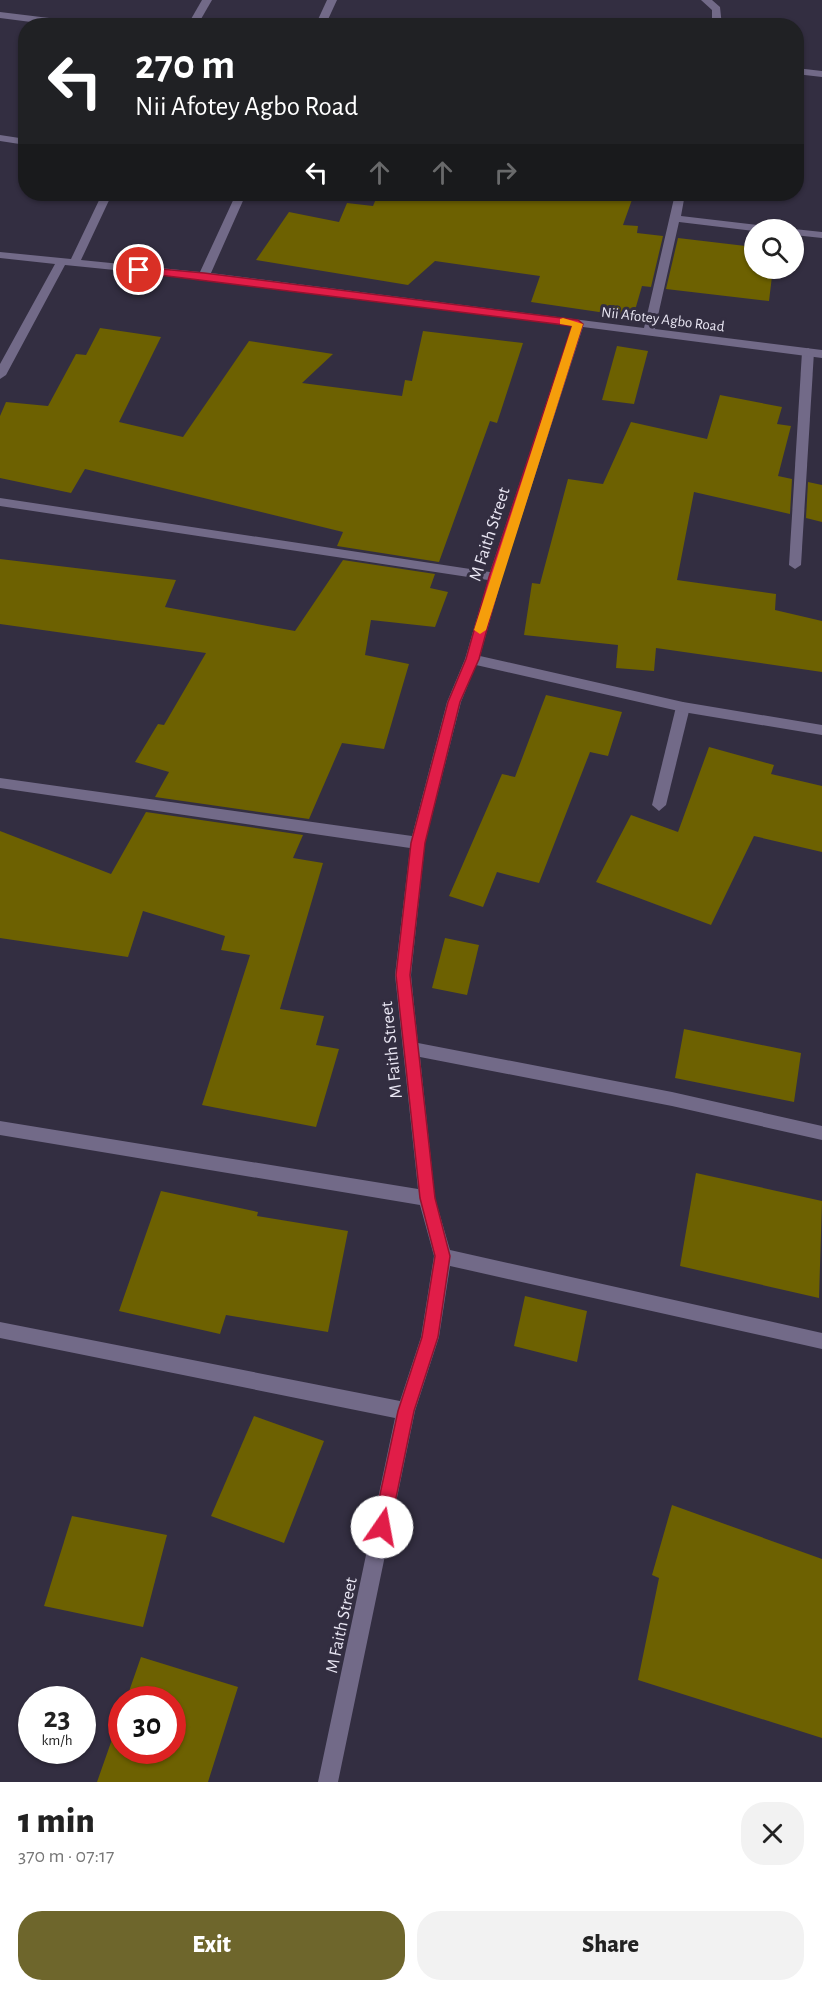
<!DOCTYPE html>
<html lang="en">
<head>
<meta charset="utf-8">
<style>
	:root { --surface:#fff; --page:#f2f2f2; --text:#222; --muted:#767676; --accent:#6e662c }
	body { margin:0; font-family:"Alegreya Sans",sans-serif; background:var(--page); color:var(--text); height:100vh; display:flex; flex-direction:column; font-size:22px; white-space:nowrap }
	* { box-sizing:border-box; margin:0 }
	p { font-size:20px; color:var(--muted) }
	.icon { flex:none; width:33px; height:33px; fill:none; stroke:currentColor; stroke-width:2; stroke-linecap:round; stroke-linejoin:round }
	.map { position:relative; height:1782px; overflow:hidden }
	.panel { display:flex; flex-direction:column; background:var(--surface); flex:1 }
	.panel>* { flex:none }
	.guide { position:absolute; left:18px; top:18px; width:786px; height:183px; border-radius:24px; box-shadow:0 2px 4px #0004; background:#202124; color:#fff; overflow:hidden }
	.fabs { position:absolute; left:744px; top:219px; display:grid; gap:12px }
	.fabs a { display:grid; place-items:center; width:60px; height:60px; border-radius:50%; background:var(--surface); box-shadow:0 2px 4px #0004; font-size:30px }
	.speed { position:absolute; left:18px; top:1686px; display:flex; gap:12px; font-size:30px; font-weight:700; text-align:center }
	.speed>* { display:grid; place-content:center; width:78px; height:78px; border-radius:50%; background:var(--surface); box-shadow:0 2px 4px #0004; line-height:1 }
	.speed small { font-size:15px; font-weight:400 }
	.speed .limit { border:9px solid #d22; background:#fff; color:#111 }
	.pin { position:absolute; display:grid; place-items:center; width:51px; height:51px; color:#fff; margin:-26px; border:3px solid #fff; border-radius:50%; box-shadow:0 2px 6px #0007 }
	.me { position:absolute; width:66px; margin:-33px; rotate:12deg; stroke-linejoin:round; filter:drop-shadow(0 0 4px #0008) }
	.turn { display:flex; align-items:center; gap:21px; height:126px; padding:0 18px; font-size:27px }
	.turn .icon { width:78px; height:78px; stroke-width:2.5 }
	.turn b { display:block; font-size:42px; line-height:51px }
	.lanes { display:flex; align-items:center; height:57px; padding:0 18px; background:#0003; justify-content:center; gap:30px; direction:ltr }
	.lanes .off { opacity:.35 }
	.round { display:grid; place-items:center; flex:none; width:63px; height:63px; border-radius:24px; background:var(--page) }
	.summary { display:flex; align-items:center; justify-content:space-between; height:102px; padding:0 18px }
	h1 { font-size:36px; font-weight:800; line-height:45px }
	.action { display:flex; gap:12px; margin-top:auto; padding:12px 18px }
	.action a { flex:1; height:69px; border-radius:24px; background:var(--accent); color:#fff; font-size:24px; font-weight:800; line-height:69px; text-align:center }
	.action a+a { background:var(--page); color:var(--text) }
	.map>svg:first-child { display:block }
	.building { fill:#6d6101 }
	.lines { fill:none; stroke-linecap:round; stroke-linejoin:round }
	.lane { fill:#726a88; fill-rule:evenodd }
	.street { fill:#726a88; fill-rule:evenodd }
	.route { fill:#e11d48; stroke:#92132f; stroke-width:1.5 }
	.slow { fill:#f59e0b }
	.labels { text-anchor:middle; stroke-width:6; stroke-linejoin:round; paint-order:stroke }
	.far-street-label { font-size:15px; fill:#e9e6f3; stroke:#332e41 }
	.street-label { font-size:18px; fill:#e9e6f3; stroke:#332e41 }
</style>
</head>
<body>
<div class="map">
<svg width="822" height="1782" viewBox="0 0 822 1782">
	<rect width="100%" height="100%" fill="#332e41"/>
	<g class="building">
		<polygon points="378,194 512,194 560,201 563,194 634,194 623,225 638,226 637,233 663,236 651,287 642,286 633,317 531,302 540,276 435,261 408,285 256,260 289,212 339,222 347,203 373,206"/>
		<polygon points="678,238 754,247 754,268 773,268 769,301 666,289"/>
		<polygon points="100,328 161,337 119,422 183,437 249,341 333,354 302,383 402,396 405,380 412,381 423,331 523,343 497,423 490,421 439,562 337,546 343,532 85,469 71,493 0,478 0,416 6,402 48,406 76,354 86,355"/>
		<polygon points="617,346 648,351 634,404 602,400"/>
		<polygon points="720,395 782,407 777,424 791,426 778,476 792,479 790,514 694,492 677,580 776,594 775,610 822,621 822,672 656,648 654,671 616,668 618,645 524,635 532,583 540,584 568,479 603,484 631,422 707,439"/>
		<polygon points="808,482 822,485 822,522 806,518"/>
		<polygon points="0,559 176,580 165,607 295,631 343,560 435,574 430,588 448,592 435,627 371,620 365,655 409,664 384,749 342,743 309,819 155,797 169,772 135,762 158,724 164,725 206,653 0,624"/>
		<polygon points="546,695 622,712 608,756 590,752 539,883 497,872 483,907 449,896 502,774 515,777"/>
		<polygon points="709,747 774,765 771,774 822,786 822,852 754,836 711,925 596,882 631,815 678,832"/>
		<polygon points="146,812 303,835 293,858 323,863 280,1009 324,1016 316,1045 339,1049 316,1127 202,1105 250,955 221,950 225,936 143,911 128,957 0,938 0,831 111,874"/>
		<polygon points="445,938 479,945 467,995 432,988"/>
		<polygon points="684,1029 801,1053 794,1102 675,1078"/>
		<polygon points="696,1173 822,1201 819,1298 680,1266"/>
		<polygon points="161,1191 258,1212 257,1216 348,1231 328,1332 226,1315 220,1334 119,1311"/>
		<polygon points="525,1296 587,1311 577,1362 514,1346"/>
		<polygon points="254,1416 324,1441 284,1543 211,1516"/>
		<polygon points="672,1505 822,1559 822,1738 638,1680 659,1578 652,1575"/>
		<polygon points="72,1516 167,1535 143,1627 44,1606"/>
		<polygon points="141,1657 238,1687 208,1782 97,1782 122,1711 122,1750 172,1750 172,1700 126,1700"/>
	</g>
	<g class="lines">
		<g class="lane">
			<polygon points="202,0 212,0 197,26 187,26"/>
			<polygon points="808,348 814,352 801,565 795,569 789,565 802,352"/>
			<polygon points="683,702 690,707 666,805 659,811 652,805 676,707"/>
		</g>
		<g class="street">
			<polygon points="327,0 337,0 325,26 315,26"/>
			<polygon points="701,0 712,0 720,7 722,26 712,26 712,10"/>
			<polygon points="0,12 90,23 94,26 62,26 0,18"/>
			<polygon points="796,68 822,71 822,77 796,74"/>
			<polygon points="0,135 26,139 26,145 0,141"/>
			<polygon points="102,194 112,194 81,260 200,272 236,194 246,194 211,273 644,328 675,194 685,194 681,216 774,227 779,230 754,231 679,222 655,329 822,350 822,358 583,327 502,577 480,656 683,702 822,725 822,735 683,712 476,665 461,702 425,843 411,975 418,1043 672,1092 822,1126 822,1140 672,1106 420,1057 435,1198 450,1250 822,1333 822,1349 450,1266 439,1337 415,1411 338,1782 318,1782 395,1418 0,1338 0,1322 400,1401 421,1337 434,1256 420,1205 0,1135 0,1121 418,1189 395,975 410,848 0,788 0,778 412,836 447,702 465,659 488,580 0,506 0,498 490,572 572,326 204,279 65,265 6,375 0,379 0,364 55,264 0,258 0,252 71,259"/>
			<polygon points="794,229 822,232 822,238 794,235 794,230 791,230"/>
		</g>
	</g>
	<polygon class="route" points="139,267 204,273 578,320 583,324 501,577 479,659 460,702 425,843 410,975 435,1198 450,1256 438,1337 414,1411 390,1527 388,1533 382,1535 376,1533 373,1527 398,1411 422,1337 435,1256 420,1198 396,975 411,843 448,702 466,659 489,577 572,326 135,272 134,270"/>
	<polygon class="slow" points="563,318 583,324 486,630 480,634 474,630 572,326 560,324 560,319"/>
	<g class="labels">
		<g class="far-street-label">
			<text transform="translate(663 319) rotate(7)" y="5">Nii Afotey Agbo Road</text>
		</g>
		<g class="street-label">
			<text transform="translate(489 534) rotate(-72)" y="6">M Faith Street</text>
			<text transform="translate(391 1050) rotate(-96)" y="6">M Faith Street</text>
			<text transform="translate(341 1625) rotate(-78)" y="6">M Faith Street</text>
		</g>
	</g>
</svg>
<div class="fabs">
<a><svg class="icon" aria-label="search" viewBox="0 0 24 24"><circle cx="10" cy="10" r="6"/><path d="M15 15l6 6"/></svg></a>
</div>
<div class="speed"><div>23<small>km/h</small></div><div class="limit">30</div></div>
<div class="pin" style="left:139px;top:270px;background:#d93025"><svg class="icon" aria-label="arrive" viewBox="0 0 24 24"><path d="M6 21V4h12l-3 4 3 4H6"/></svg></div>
<svg class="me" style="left:382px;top:1527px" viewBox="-20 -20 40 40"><circle r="19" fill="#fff"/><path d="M0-13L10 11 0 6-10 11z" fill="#e11d48"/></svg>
<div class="guide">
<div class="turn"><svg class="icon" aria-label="left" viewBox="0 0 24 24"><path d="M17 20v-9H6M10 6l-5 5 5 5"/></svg><div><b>270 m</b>Nii Afotey Agbo Road</div></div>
<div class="lanes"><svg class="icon" aria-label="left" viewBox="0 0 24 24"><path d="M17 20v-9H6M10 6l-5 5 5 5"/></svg><svg class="icon off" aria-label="ahead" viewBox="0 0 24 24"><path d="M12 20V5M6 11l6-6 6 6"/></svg><svg class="icon off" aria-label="ahead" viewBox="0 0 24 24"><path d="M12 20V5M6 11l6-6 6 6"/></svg><svg class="icon off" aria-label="right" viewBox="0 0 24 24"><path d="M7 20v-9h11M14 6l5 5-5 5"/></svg></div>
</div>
</div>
<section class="panel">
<div class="summary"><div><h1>1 min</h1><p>370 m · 07:17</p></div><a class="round"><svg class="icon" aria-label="close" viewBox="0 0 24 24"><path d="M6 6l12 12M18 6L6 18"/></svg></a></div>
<div class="action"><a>Exit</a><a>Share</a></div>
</section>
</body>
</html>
